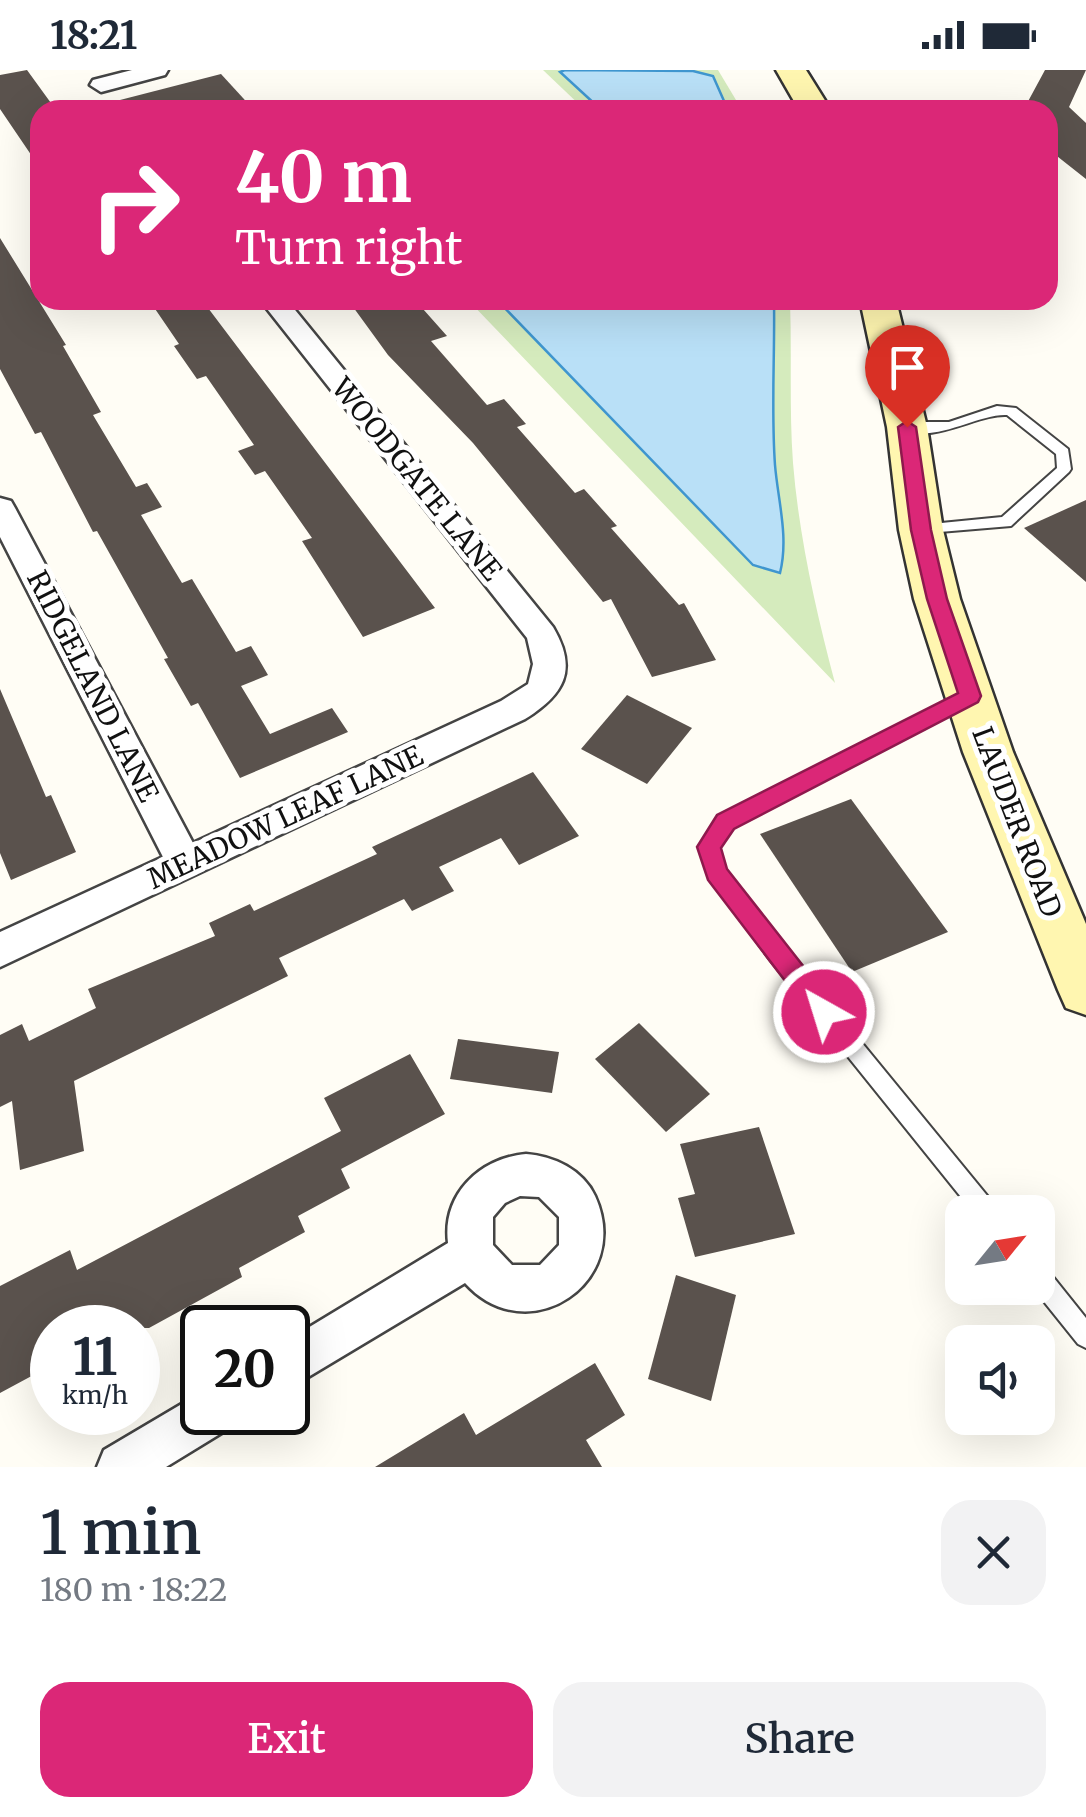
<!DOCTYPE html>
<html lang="en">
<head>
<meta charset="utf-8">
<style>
	:root { --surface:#fff; --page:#f2f2f3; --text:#1f2937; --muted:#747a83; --accent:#db2777 }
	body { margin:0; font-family:Merriweather,serif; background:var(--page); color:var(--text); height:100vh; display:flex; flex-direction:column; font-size:38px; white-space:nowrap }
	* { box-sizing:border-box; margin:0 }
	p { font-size:32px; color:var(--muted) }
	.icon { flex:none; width:55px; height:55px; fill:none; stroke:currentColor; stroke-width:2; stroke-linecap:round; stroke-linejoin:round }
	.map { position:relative; height:1397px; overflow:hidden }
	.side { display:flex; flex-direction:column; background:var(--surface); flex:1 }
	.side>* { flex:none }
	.top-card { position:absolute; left:30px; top:30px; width:1028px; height:210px; border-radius:30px; box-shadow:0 10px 40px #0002; background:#db2777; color:#fff; overflow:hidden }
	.needle { width:65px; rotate:60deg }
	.fabs { position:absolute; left:945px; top:1125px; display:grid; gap:20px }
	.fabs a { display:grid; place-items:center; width:110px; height:110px; border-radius:20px; background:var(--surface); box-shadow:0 10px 40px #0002; font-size:50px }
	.speed { position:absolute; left:30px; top:1235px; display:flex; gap:20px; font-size:50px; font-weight:700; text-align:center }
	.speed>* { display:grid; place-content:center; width:130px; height:130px; border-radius:50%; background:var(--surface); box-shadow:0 10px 40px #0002; line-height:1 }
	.speed small { font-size:25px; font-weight:400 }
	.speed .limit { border:5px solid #111; border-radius:15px; background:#fff; color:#111 }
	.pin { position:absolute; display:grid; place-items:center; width:85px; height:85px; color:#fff; margin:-102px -42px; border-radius:50% 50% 50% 0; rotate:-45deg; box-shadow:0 0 10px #0007 }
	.pin .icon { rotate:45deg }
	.me { position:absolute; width:110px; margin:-55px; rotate:321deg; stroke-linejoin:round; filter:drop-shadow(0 0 8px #0008) }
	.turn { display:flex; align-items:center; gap:35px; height:210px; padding:0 40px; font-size:45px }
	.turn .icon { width:130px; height:130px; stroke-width:2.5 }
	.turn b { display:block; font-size:70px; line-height:85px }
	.round { display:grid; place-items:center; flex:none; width:105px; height:105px; border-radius:30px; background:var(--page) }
	.summary { display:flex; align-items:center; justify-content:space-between; height:170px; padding:0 40px }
	h1 { font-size:60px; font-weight:600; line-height:75px }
	.primary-button { display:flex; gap:20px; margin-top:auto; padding:20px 40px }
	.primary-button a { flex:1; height:115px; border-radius:30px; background:var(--accent); color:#fff; font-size:40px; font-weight:600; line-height:115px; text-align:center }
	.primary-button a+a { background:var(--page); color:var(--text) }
	.status { display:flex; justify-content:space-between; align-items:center; height:70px; padding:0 50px; background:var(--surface); direction:ltr }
	.status svg { height:28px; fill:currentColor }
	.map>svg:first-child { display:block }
	.green { fill:#d5ebbd }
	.water { fill:#b9e0f7; stroke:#3f96cf; stroke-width:2.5 }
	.building { fill:#5a524d }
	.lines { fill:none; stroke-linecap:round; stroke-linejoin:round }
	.service-casing { stroke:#444; stroke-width:4 }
	.minor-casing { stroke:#444; stroke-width:5 }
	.secondary-casing { stroke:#333; stroke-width:5 }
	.service { fill:#fff; fill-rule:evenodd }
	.minor { fill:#fff; fill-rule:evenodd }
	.secondary { fill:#fff6b0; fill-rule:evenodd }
	.route { fill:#db2777; stroke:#8e194d; stroke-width:2.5 }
	.labels { text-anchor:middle; stroke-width:10; stroke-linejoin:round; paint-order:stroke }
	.street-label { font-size:28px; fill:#111; stroke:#fff }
</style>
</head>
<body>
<div class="status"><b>18:21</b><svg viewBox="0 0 49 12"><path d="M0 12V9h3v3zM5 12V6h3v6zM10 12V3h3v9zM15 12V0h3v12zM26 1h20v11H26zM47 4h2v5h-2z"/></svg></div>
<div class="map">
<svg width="1086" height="1397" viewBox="0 0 1086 1397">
	<rect width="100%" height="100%" fill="#fffdf5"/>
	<g class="green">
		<polygon points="543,0 718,0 742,40 585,40"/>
		<path d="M468 230H790C792 284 789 338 793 393 799 467 816 541 835 613Z"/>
	</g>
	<g class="water">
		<polygon points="565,0 693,1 713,6 728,40 596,40 597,36 560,2"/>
		<path d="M497 230H774C775 285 771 339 775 395 778 431 789 467 780 503L753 495Z"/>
	</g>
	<g class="building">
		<polygon points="27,0 56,40 40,40 40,98 0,39 0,5"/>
		<polygon points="1045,0 1086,0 1069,37 1086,53 1086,109 1048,79 1048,39 1025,37"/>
		<polygon points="221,4 254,40 121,40 120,30"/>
		<polygon points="0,168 66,275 63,276 101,342 93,345 136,417 147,413 162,437 141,445 182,513 192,509 236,582 251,576 268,605 241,616 270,664 332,638 348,662 240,708 198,633 191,636 164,589 168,588 97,461 93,462 41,362 35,364 0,299"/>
		<polygon points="149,230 202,230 435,538 363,567 302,471 312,468 265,401 255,405 238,381 254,375 206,306 197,309 174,276 179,274"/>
		<polygon points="348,230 415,230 447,266 431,271 487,335 504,329 526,354 517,357 575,423 584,419 617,456 611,458 679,535 684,533 716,590 652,607 611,529 603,532 473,373 388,285"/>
		<polygon points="1086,430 1086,512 1024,458"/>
		<polygon points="0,619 46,727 51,725 76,782 11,810 0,783"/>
		<polygon points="627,625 692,658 647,714 581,679"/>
		<polygon points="533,702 579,766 519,795 501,768 439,797 454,821 412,841 404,829 279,888 288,906 74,1011 84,1081 20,1100 12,1031 0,1037 0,965 22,954 29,971 96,938 88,919 215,866 209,853 250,834 254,841 377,784 372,777"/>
		<polygon points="851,729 948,862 852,902 760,764"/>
		<polygon points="639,953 710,1024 666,1062 595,989"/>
		<polygon points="458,969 559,982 552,1023 450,1009"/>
		<polygon points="410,984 445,1044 341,1099 350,1118 298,1146 305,1162 239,1198 242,1207 149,1258 52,1258 52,1295 0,1323 0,1216 70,1180 77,1200 341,1061 324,1028"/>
		<polygon points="759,1057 795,1164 695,1187 678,1128 695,1124 680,1074"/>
		<polygon points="676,1205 736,1225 711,1331 648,1309"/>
		<polygon points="595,1293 625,1345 586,1370 602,1397 375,1397 464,1343 476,1365"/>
	</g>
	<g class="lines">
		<g class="service-casing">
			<g id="service">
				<path d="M997 336 1016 338 1068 379 1071 399 1069 402 1011 456 916 464 913 460 916 456 921 455 1002 447 1057 398 1056 384 1007 345C978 343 930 377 900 357L907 352H949Z"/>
				<polygon points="969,621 975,623 977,627 975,631 731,757 718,778 725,800 785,879 994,1134 997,1142 973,1142 771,891 710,808 700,777 719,747"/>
				<polygon points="1038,1195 1046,1198 1086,1248 1086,1278 1078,1274 1033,1218 1038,1218"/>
			</g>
		</g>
		<g class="minor-casing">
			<g id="minor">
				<polygon points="132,0 168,0 165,5 101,22 90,15 93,10"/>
				<path d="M260 230H287L553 557C579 601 563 625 525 649L0 897V862L163 787 0 467V428L11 431 15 438 193 773 501 631 528 614 533 594 527 568Z"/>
				<path d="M526 1084C554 1086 583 1100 595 1126 634 1212 528 1283 465 1213L288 1319V1270L448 1173C442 1125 479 1088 526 1084ZM520 1126 539 1127 559 1147V1175L540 1195H512L493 1175V1147L505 1133Z"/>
				<polygon points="202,1322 202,1342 235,1342 228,1359 166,1397 97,1397 104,1380"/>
			</g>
		</g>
		<g class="secondary-casing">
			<g id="secondary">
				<polygon points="776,0 806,0 831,40 799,40"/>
				<polygon points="860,230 896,230 927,357 943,460 960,529 1013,682 1086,854 1086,945 1066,938 1058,920 963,682 914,529 899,460 887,357"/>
			</g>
		</g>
		<use href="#service" class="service"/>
		<use href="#minor" class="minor"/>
		<use href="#secondary" class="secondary"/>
	</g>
	<polygon class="route" points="907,351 916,357 931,460 947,529 981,626 978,632 734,759 721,778 727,799 833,934 837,942 833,950 824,954 815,950 708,810 697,777 717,745 958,623 927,529 911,460 898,357"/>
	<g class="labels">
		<g class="street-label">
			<text transform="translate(417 409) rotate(51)" y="10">WOODGATE LANE</text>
			<text transform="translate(93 616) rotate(63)" y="10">RIDGELAND LANE</text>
			<text transform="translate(285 747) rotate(-25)" y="10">MEADOW LEAF LANE</text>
			<text transform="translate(1017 752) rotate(69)" y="10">LAUDER ROAD</text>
		</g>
	</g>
</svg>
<div class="fabs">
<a><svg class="needle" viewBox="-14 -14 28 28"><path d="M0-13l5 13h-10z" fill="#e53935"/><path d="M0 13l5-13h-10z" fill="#747a83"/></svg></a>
<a><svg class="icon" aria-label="sound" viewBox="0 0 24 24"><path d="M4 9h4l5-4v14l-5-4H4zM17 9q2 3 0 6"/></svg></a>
</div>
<div class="speed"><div>11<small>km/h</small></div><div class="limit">20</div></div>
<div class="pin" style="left:907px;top:357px;background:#d93025"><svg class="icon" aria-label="arrive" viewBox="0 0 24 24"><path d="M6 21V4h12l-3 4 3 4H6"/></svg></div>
<svg class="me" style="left:824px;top:942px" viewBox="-20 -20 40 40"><circle r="17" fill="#db2777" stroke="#fff" stroke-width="3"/><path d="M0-11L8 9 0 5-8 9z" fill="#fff"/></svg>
<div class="top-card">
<div class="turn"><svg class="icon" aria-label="right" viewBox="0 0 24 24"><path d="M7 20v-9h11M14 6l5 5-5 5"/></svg><div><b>40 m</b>Turn right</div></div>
</div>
</div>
<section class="side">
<div class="summary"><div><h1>1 min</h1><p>180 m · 18:22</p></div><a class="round"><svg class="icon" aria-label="close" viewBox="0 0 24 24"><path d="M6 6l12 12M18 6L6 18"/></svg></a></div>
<div class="primary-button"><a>Exit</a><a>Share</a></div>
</section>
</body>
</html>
